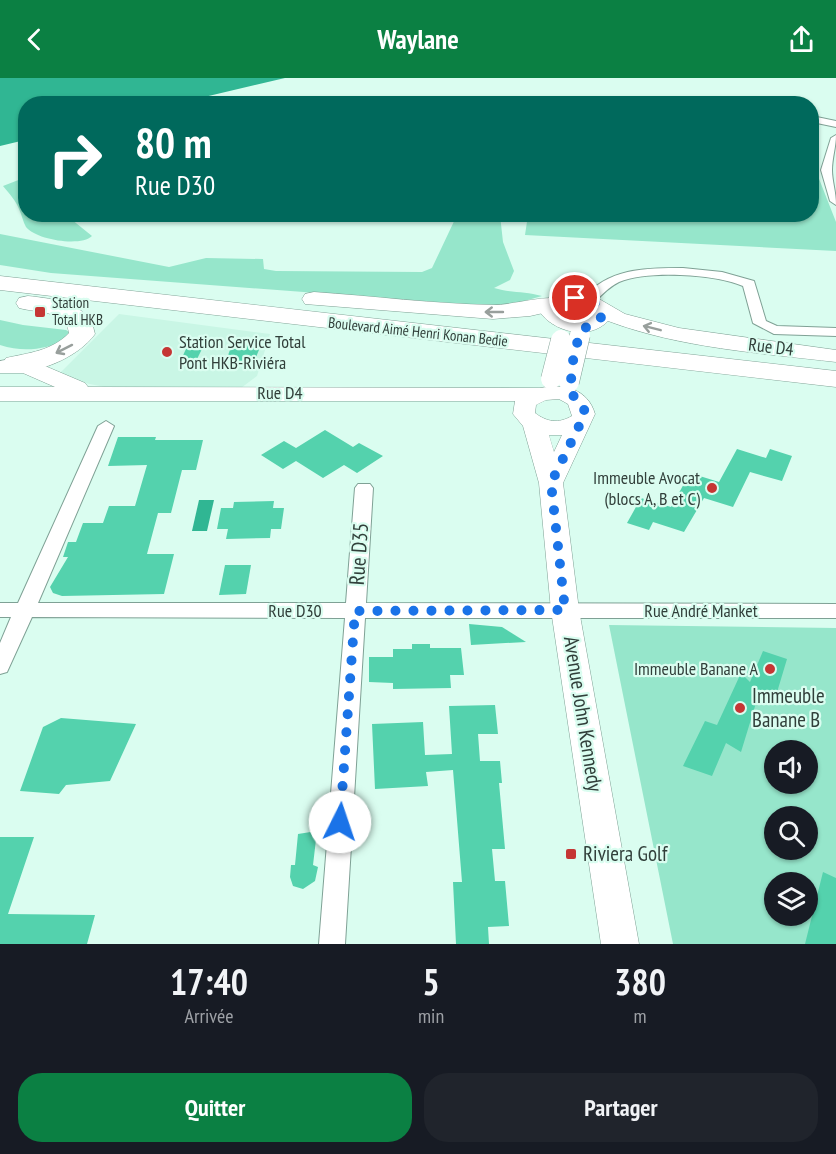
<!DOCTYPE html>
<html lang="fr">
<head>
<meta charset="utf-8">
<style>
	:root { --surface:#171b24; --page:#20242c; --text:#f1f3f6; --muted:#9ea1a6; --accent:#0b8043 }
	body { margin:0; font-family:"PT Sans Narrow",sans-serif; background:var(--page); color:var(--text); height:100vh; display:flex; flex-direction:column; font-size:22px; white-space:nowrap }
	* { box-sizing:border-box; margin:0 }
	p { font-size:20px; color:var(--muted) }
	.icon { flex:none; width:33px; height:33px; fill:none; stroke:currentColor; stroke-width:2; stroke-linecap:round; stroke-linejoin:round }
	.map { position:relative; height:866px; overflow:hidden }
	.details { display:flex; flex-direction:column; background:var(--surface); flex:1 }
	.details>* { flex:none }
	.guide { position:absolute; left:18px; top:18px; width:801px; height:126px; border-radius:24px; box-shadow:0 2px 4px #0004; background:#00695c; color:#fff; overflow:hidden }
	.buttons { position:absolute; left:764px; top:662px; display:grid; gap:12px }
	.buttons a { display:grid; place-items:center; width:54px; height:54px; border-radius:50%; background:var(--surface); box-shadow:0 2px 4px #0004; font-size:30px }
	.pin { position:absolute; display:grid; place-items:center; width:51px; height:51px; color:#fff; margin:-26px; border:3px solid #fff; border-radius:50%; box-shadow:0 2px 6px #0007 }
	.me { position:absolute; width:66px; margin:-33px; rotate:4deg; stroke-linejoin:round; filter:drop-shadow(0 0 4px #0008) }
	.turn { display:flex; align-items:center; gap:21px; height:126px; padding:0 18px; font-size:27px }
	.turn .icon { width:78px; height:78px; stroke-width:2.5 }
	.turn b { display:block; font-size:42px; line-height:51px }
	.eta { display:flex; justify-content:space-evenly; align-items:center; height:102px; text-align:center }
	.eta b { font-size:36px; font-weight:600; line-height:42px }
	.button { display:flex; gap:12px; margin-top:auto; padding:12px 18px }
	.button a { flex:1; height:69px; border-radius:24px; background:var(--accent); color:#fff; font-size:24px; font-weight:600; line-height:69px; text-align:center }
	.button a+a { background:var(--page); color:var(--text) }
	header { display:flex; justify-content:space-between; align-items:center; height:78px; padding:0 18px; background:var(--accent); color:#fff; font-size:27px; font-weight:600 }
	.map>svg:first-child { display:block }
	.built { fill:#c9f6e5 }
	.green { fill:#96e6cb; fill-rule:evenodd }
	.water { fill:#30b693 }
	.building { fill:#54d2ad }
	.lines { fill:none; stroke-linecap:round; stroke-linejoin:round }
	.street-casing { stroke:#7fa195; stroke-width:2 }
	.secondary-casing { stroke:#7fa195; stroke-width:1 }
	.highway-casing { stroke:#7fa195; stroke-width:1 }
	.street { fill:#fff; fill-rule:evenodd }
	.secondary { fill:#fff; fill-rule:evenodd }
	.highway { fill:#fff; fill-rule:evenodd }
	.secondary-bridge-casing { stroke:#7fa195; stroke-width:21; stroke-linecap:butt }
	.secondary-bridge { stroke:#fff; stroke-width:20 }
	.oneway { stroke:#989f9c }
	.route { stroke:#1a73e8; stroke-width:10; stroke-dasharray:0 18 }
	.poi-dot { fill:#c53634; stroke:#dafdf0; stroke-width:2 }
	.labels { text-anchor:middle; stroke-width:4.5; stroke-linejoin:round; paint-order:stroke }
	.far-poi-label { font-size:15px; fill:#313f3a; stroke:#dafdf0; text-anchor:start }
	.far-street-label { font-size:15px; fill:#313f3a; stroke:#dafdf0 }
	.poi-label { font-size:18px; fill:#313f3a; stroke:#dafdf0; text-anchor:end }
	.street-label { font-size:18px; fill:#313f3a; stroke:#dafdf0 }
	.near-street-label { font-size:21px; fill:#313f3a; stroke:#dafdf0 }
	.near-poi-label { font-size:21px; fill:#313f3a; stroke:#dafdf0; text-anchor:start }
</style>
</head>
<body>
<header><svg class="icon" aria-label="back" viewBox="0 0 24 24"><path d="M15 5l-7 7 7 7"/></svg>Waylane<svg class="icon" aria-label="share" viewBox="0 0 24 24"><path d="M12 15V3M7 8l5-5 5 5M5 13v7h14v-7"/></svg></header>
<div class="map">
<svg width="836" height="866" viewBox="0 0 836 866">
	<rect width="100%" height="100%" fill="#dafdf0"/>
	<polygon class="built" points="119,236 270,256 257,298 241,310 119,312 56,299"/>
	<g class="green">
		<polygon points="812,87 814,88 836,144 836,173 525,157 528,137 812,136"/>
		<path d="M21 101 25 103 26 136 66 137 92 158C81 169 36 162 26 149 23 144 22 137 19 131 16 123 9 115 3 108Z"/>
		<path d="M457 137H500L503 164 514 193 510 202 494 210C511 215 525 213 542 218L510 227 463 226 51 195 0 187V156L169 189 206 180 263 181 264 191 276 193 422 194 432 190Z"/>
		<path d="M0 242 23 247 66 252 71 255 69 262C44 271 25 275 0 267Z"/>
		<path d="M609 547 836 550V866H673ZM774 672H807V705H774ZM774 738H807V771H774ZM774 804H807V837H774Z"/>
	</g>
	<g class="water">
		<polygon points="0,0 285,0 179,25 26,26 25,62 0,68"/>
		<polygon points="199,422 214,422 207,453 192,453"/>
	</g>
	<g class="building">
		<polygon points="191,260 207,261 195,285 180,284"/>
		<polygon points="232,266 261,267 254,284 226,283"/>
		<polygon points="325,352 353,369 359,365 383,378 357,395 344,387 323,400 296,383 283,391 261,377 284,363 296,370"/>
		<polygon points="118,359 156,359 155,362 203,362 196,392 182,392 171,435 158,435 147,476 174,476 164,516 62,518 53,515 50,509 68,479 63,479 68,464 76,464 83,445 103,445 109,428 135,428 147,387 108,388"/>
		<polygon points="737,371 766,380 770,371 792,378 782,403 750,394 733,429 704,420 684,454 653,444 649,452 627,445 641,420 671,429 690,395 719,404"/>
		<polygon points="274,423 273,430 284,430 281,451 271,451 270,460 226,461 228,451 217,451 221,430 233,430 234,424"/>
		<polygon points="225,487 251,487 246,516 219,517"/>
		<polygon points="469,546 502,549 526,564 471,567"/>
		<polygon points="412,566 430,566 430,570 461,570 464,597 450,597 451,610 393,611 393,605 369,604 369,579 393,579 393,571 412,571"/>
		<polygon points="763,573 787,581 775,621 760,612 741,674 726,665 712,698 683,688 705,643 717,647 741,595 750,604"/>
		<polygon points="495,627 498,656 478,656 480,683 500,683 502,705 499,705 505,771 492,771 495,803 505,803 509,848 488,849 489,866 456,866 453,804 462,804 453,692 426,694 428,708 375,711 372,646 423,644 425,677 452,676 449,628"/>
		<polygon points="61,640 136,646 110,703 66,707 59,716 20,713 43,649"/>
		<polygon points="317,753 313,787 318,789 315,803 303,811 293,808 290,799 291,787 295,787 298,756"/>
		<polygon points="0,759 34,759 8,836 95,837 87,866 0,866"/>
		<polygon points="823,794 836,800 836,866 805,866"/>
	</g>
	<g class="lines">
		<g class="street-casing">
			<g id="street">
				<polygon points="812,38 836,43 836,49 812,44"/>
				<path d="M836 57C836 69 832 80 832 92 832 103 836 114 836 127L830 123 821 92 831 60Z"/>
				<path d="M683 190 722 194 754 203 766 243 777 248 836 250V258L774 256 753 245 743 208C714 196 648 192 619 204 609 209 601 217 594 225H584L582 222C607 190 645 190 683 190Z"/>
				<polygon points="106,343 114,348 38,525 346,525 355,410 358,406 370,406 373,410 366,525 836,526 836,540 365,540 345,866 319,866 345,540 32,539 7,594 0,596 0,565 11,539 0,539 0,525 18,525 98,348"/>
			</g>
		</g>
		<g class="secondary-casing">
			<g id="secondary">
				<path d="M568 214 594 218 625 236 679 250 836 272V284C760 275 680 270 608 243 589 263 553 254 539 233L549 219ZM568 226H580L592 233 591 238C581 245 568 241 559 233Z"/>
				<path d="M11 281 38 285 85 305 88 309 540 310C564 305 588 311 595 336L563 405 579 532 639 866H601L551 532 539 405 523 348 513 336 515 323H0V309H55L23 295H0V283ZM546 322 559 321 568 326 572 338C558 346 547 344 535 335L536 327ZM549 357H562L554 374Z"/>
			</g>
		</g>
		<g class="highway-casing">
			<g id="highway">
				<polygon points="0,198 836,293 836,309 0,212"/>
				<path d="M314 214C372 218 435 226 493 227 512 227 545 217 561 221L564 226 561 231 530 238 493 241 305 226 302 221 305 216Z"/>
				<path d="M28 218C55 221 89 224 95 256 79 279 34 299 6 292L2 286 6 280C28 275 52 273 69 255 66 232 37 235 19 230L16 225 19 220Z"/>
			</g>
		</g>
		<use href="#street" class="street"/>
		<use href="#secondary" class="secondary"/>
		<use href="#highway" class="highway"/>
		<g class="secondary-bridge-casing">
			<g id="secondary-bridge">
				<polyline points="551,301 561,262"/>
				<polyline points="569,304 580,257"/>
			</g>
		</g>
		<use href="#secondary-bridge" class="secondary-bridge"/>
	</g>
	<defs><path id="oneway-shaft" d="M-6 0H5M1.5-3L5.5 0L1.5 3" fill="none" stroke-width="1.6" stroke-linecap="round" stroke-linejoin="round" transform="scale(1.5)"/></defs>
	<g class="oneway">
		<use href="#oneway-shaft" transform="translate(494 234) rotate(-180)"/>
		<use href="#oneway-shaft" transform="translate(652 250) rotate(-166)"/>
		<use href="#oneway-shaft" transform="translate(64 271) rotate(153)"/>
	</g>
	<g class="lines">
		<path class="route" d="M340 744 355 533 565 532 551 405 585 336C584 326 577 325 573 317 568 303 574 271 580 257 585 245 598 247 603 236L595 225 575 220"/>
	</g>
	<g class="poi-dot">
		<rect x="34" y="228" width="12" height="12" rx="3"/>
		<circle cx="167" cy="274" r="6"/>
		<circle cx="712" cy="410" r="6"/>
		<circle cx="770" cy="591" r="6"/>
		<circle cx="740" cy="630" r="6"/>
		<rect x="565" y="770" width="12" height="12" rx="3"/>
	</g>
	<g class="labels">
		<g class="far-poi-label">
			<text x="52" y="230">Station<tspan x="52" dy="17">Total HKB</tspan></text>
		</g>
		<g class="far-street-label">
			<text transform="translate(418 254) rotate(6)" y="5">Boulevard Aimé Henri Konan Bedie</text>
		</g>
		<g class="poi-label">
			<text x="179" y="270" text-anchor="start">Station Service Total<tspan x="179" dy="21">Pont HKB-Riviéra</tspan></text>
			<text x="700" y="406">Immeuble Avocat<tspan x="700" dy="21">(blocs A, B et C)</tspan></text>
			<text x="758" y="597">Immeuble Banane A</text>
		</g>
		<g class="street-label">
			<text transform="translate(771 269) rotate(7)" y="6">Rue D4</text>
			<text x="280" y="321">Rue D4</text>
			<text x="295" y="539">Rue D30</text>
			<text x="701" y="539">Rue André Manket</text>
		</g>
		<g class="near-street-label">
			<text transform="translate(359 476) rotate(-86)" y="7">Rue D35</text>
			<text transform="translate(583 636) rotate(81)" y="7">Avenue John Kennedy</text>
		</g>
		<g class="near-poi-label">
			<text x="752" y="625">Immeuble<tspan x="752" dy="24">Banane B</tspan></text>
			<text x="583" y="783">Riviera Golf</text>
		</g>
	</g>
</svg>
<div class="buttons">
<a><svg class="icon" aria-label="sound" viewBox="0 0 24 24"><path d="M4 9h4l5-4v14l-5-4H4zM17 9q2 3 0 6"/></svg></a>
<a><svg class="icon" aria-label="search" viewBox="0 0 24 24"><circle cx="10" cy="10" r="6"/><path d="M15 15l6 6"/></svg></a>
<a><svg class="icon" aria-label="layers" viewBox="0 0 24 24"><path d="M12 4l9 5-9 5-9-5zM3 14l9 5 9-5"/></svg></a>
</div>
<div class="pin" style="left:575px;top:220px;background:#d93025"><svg class="icon" aria-label="arrive" viewBox="0 0 24 24"><path d="M6 21V4h12l-3 4 3 4H6"/></svg></div>
<svg class="me" style="left:340px;top:744px" viewBox="-20 -20 40 40"><circle r="19" fill="#fff"/><path d="M0-13L10 11 0 6-10 11z" fill="#1a73e8"/></svg>
<div class="guide">
<div class="turn"><svg class="icon" aria-label="right" viewBox="0 0 24 24"><path d="M7 20v-9h11M14 6l5 5-5 5"/></svg><div><b>80 m</b>Rue D30</div></div>
</div>
</div>
<section class="details">
<div class="eta">
<div><b>17:40</b><p>Arrivée</p></div>
<div><b>5</b><p>min</p></div>
<div><b>380</b><p>m</p></div>
</div>
<div class="button"><a>Quitter</a><a>Partager</a></div>
</section>
</body>
</html>
